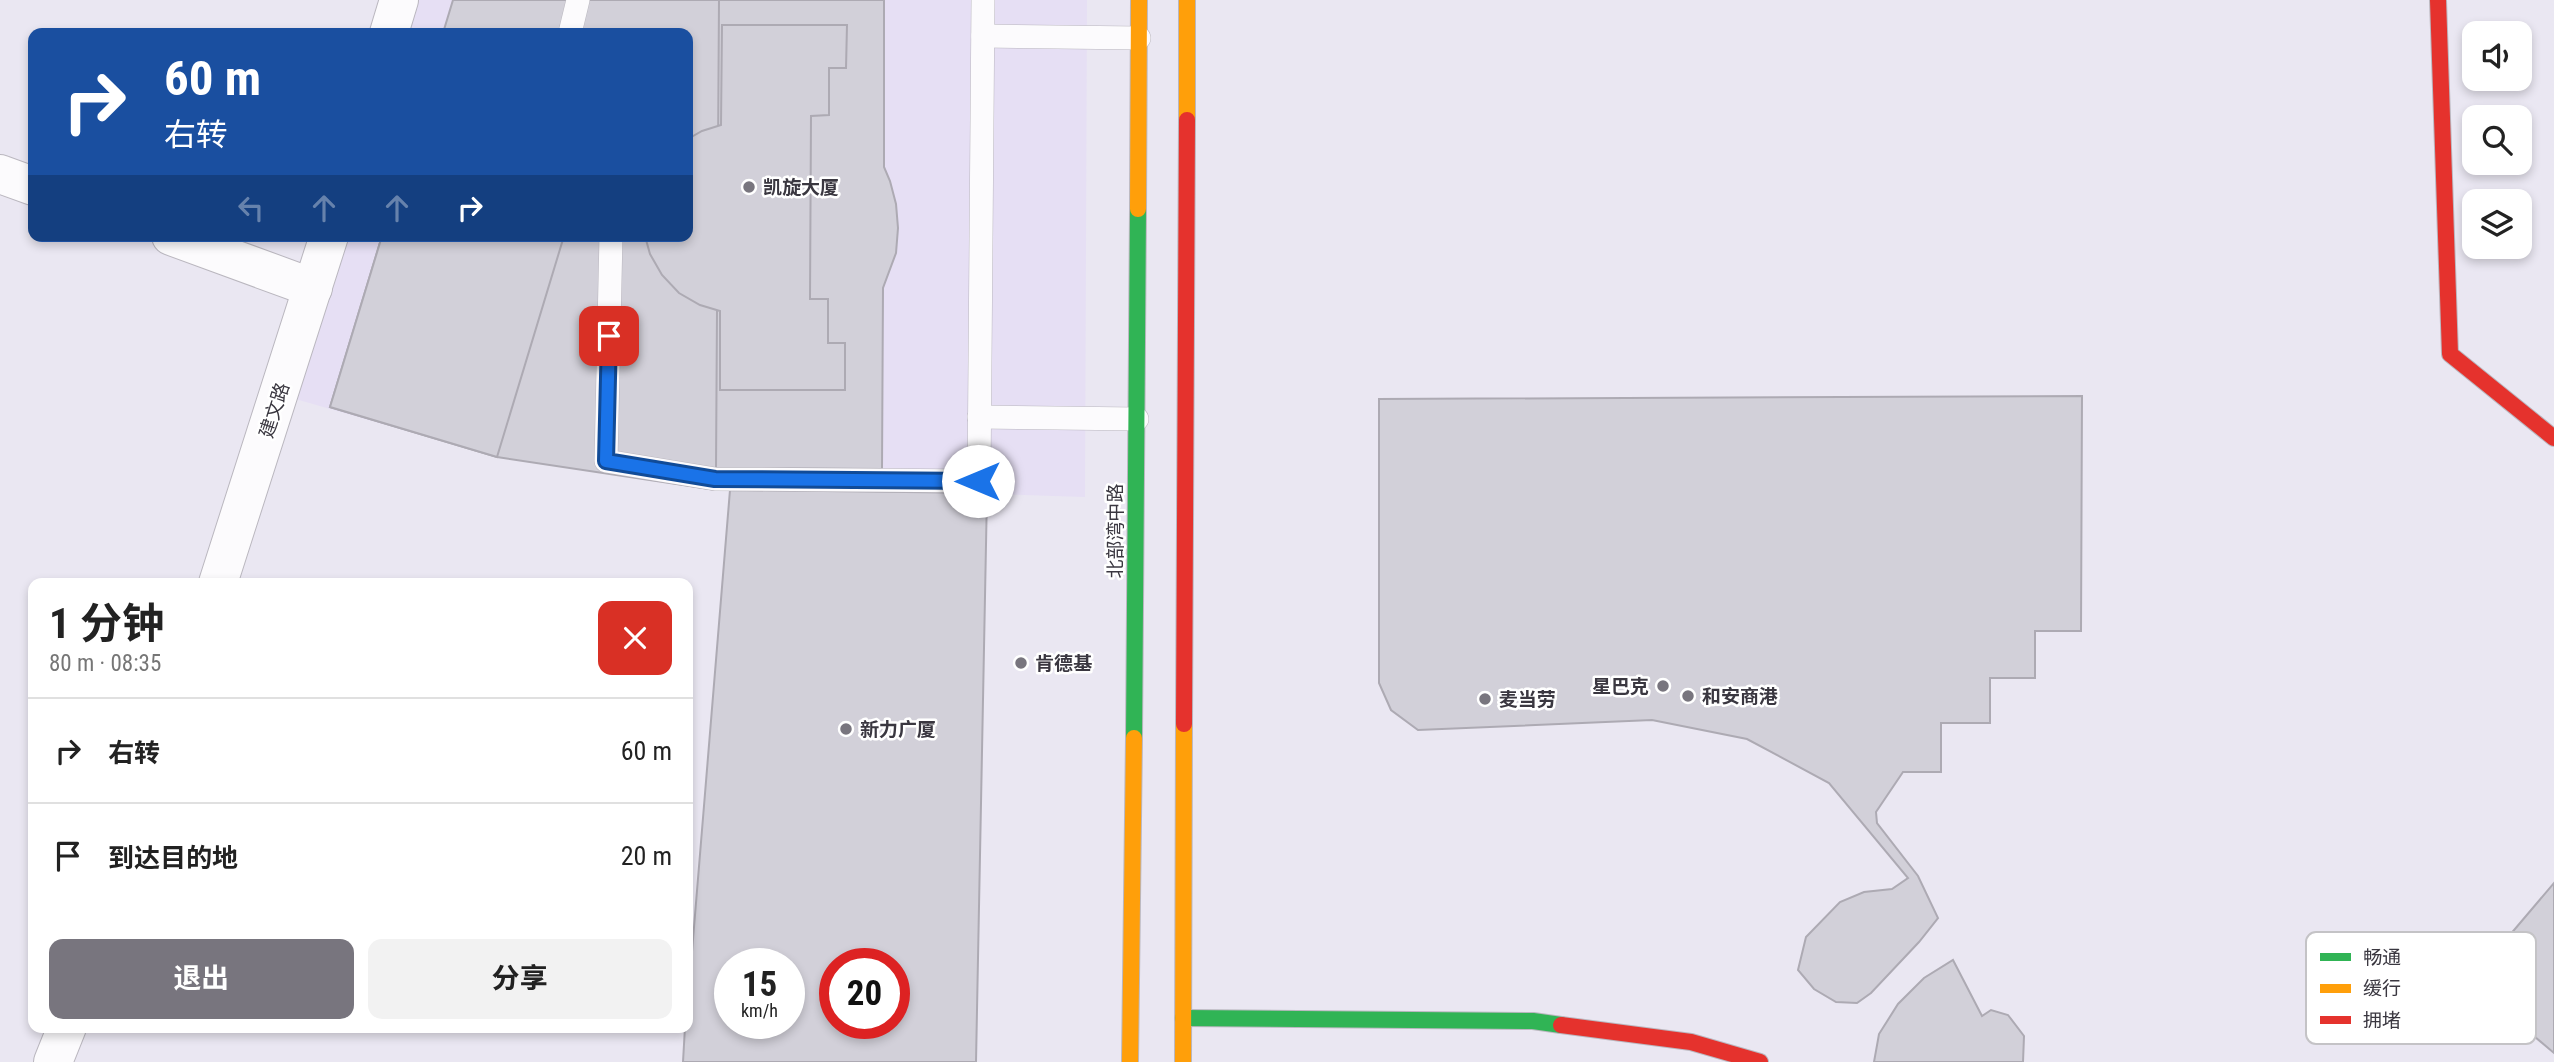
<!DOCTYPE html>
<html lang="zh">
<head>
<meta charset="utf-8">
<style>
	:root { --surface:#fff; --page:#f2f2f2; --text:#222; --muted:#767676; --line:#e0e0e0; --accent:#78757e }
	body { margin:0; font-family:"Roboto Condensed","Noto Sans SC",sans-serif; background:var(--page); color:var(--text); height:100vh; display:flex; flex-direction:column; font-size:26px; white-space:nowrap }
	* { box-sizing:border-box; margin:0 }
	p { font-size:23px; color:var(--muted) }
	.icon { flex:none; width:38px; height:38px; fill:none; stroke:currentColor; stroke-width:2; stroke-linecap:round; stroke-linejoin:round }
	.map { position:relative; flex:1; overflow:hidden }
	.drawer { position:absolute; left:28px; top:578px; width:665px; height:455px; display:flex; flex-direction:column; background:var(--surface); border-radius:14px; box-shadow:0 4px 10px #0003 }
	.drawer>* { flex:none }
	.hud { position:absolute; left:28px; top:28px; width:665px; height:214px; border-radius:14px; box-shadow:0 4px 10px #0003; background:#1a4fa0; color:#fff; overflow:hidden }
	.buttons { position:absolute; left:2462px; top:21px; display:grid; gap:14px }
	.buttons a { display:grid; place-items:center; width:70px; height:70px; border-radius:14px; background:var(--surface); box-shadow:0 4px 10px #0003; font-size:35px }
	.speed { position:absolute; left:714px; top:948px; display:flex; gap:14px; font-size:35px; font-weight:700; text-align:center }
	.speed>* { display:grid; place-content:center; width:91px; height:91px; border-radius:50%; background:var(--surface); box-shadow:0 4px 10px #0003; line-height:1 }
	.speed small { font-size:18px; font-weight:400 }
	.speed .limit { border:10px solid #d22; background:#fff; color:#111 }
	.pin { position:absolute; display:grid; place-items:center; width:60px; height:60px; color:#fff; margin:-30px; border-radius:14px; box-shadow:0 4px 10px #0006 }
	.me { position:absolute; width:77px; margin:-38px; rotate:270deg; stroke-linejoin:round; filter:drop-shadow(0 0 5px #0008) }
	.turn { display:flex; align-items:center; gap:24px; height:147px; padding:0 21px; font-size:32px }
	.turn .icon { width:91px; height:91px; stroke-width:2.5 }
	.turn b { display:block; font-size:49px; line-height:60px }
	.lanes { display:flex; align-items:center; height:66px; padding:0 21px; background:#0003; justify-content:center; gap:35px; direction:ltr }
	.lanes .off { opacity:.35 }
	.round { display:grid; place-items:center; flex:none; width:74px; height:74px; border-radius:14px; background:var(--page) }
	.head { display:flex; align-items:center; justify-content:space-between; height:119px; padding:0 21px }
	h1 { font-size:42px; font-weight:700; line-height:52px }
	.action { display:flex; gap:14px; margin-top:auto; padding:14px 21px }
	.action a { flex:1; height:80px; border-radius:14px; background:var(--accent); color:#fff; font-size:28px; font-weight:700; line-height:80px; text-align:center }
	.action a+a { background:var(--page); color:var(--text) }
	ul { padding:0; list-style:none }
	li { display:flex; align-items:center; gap:21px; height:105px; padding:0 21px; border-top:2px solid var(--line) }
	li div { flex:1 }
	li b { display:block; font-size:26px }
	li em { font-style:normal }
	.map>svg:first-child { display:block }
	.built { fill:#e6dff4 }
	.building { fill:#d2d0d9; stroke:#adaab3; stroke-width:2; fill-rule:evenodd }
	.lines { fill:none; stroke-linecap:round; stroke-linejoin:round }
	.lane-casing { stroke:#bab7bf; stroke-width:24 }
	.street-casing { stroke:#bab7bf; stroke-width:40 }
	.fast-casing { stroke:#bab7bf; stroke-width:18 }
	.slow-casing { stroke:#bab7bf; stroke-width:18 }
	.jam-casing { stroke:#bab7bf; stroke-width:18 }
	.lane { stroke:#fcfbfd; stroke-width:23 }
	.street { stroke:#fcfbfd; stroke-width:38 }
	.fast { stroke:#30b455; stroke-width:16 }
	.slow { stroke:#ff9f0a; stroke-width:16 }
	.jam { stroke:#e5322d; stroke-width:16 }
	.route-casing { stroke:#114b97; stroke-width:18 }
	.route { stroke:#1a73e8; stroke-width:12 }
	.poi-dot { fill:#78757e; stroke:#fff; stroke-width:2.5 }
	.labels { text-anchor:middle; stroke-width:5; stroke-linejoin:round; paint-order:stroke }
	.poi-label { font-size:19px; font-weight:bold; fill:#3a3740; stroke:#fff; text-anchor:start }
	.street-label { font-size:19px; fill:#3a3740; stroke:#fff }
	.key { fill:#fff; stroke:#c4c3c6; stroke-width:2 }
	.key-label { font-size:19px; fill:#3a3740 }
</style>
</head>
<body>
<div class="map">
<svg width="2554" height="1062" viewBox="0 0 2554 1062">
	<rect width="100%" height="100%" fill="#eae7f2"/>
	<polygon class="built" points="416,0 1087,0 1085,497 881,490 716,490 497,457 292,398 342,236 688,236 688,33 405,33"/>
	<g class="building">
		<polygon points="453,0 884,0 881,490 716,490 497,457 330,407 382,236 688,236 688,33 443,33"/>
		<polygon points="719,0 884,0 884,167 890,181 896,204 898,228 896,253 883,288 882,469 716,468"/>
		<polygon points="722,25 847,25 846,68 829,68 829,115 811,116 810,299 828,299 828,343 845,343 845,390 720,390 720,311 700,305 679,293 662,275 650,254 645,236 688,236 688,139 702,131 721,125"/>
		<polygon points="382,236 564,236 497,457 330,407"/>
		<polygon points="2082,396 2081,631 2035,631 2035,678 1990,678 1990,723 1941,723 1941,772 1903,772 1876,812 1877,823 1918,876 1938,918 1919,942 1871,993 1857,1003 1836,1002 1814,989 1798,970 1806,937 1840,902 1864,892 1892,889 1908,878 1829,783 1747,739 1652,720 1418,730 1391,710 1379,683 1379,399"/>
		<path d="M730 490 987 493 976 1062H683L685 1027H688V1000ZM730 964H789V1024H730ZM835 964H894V1024H835Z"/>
		<polygon points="2554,883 2554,1053 2470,982"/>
		<polygon points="1953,960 1982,1016 1991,1010 2008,1015 2024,1036 2023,1062 1874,1062 1879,1034 1898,1004 1924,978"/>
	</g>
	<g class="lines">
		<g class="lane-casing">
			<g id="lane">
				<polyline points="570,33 578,0"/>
				<polyline points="983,36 1139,38"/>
				<polyline points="611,236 606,461 715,479 979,481 983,0"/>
				<polyline points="979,417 1137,419"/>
			</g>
		</g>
		<g class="street-casing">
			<g id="street">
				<polyline points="389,33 399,0"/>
				<polyline points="0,174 33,186"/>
				<polyline points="171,236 313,288"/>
				<polyline points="218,583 329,236"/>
				<polyline points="53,1062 67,1027"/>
			</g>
		</g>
		<g class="fast-casing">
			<g id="fast">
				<polyline points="1134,738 1138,209"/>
				<polyline points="1183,1018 1533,1021 1561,1025"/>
			</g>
		</g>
		<g class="slow-casing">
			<g id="slow">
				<polyline points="1187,120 1187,0"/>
				<polyline points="1138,209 1139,0"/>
				<polyline points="1130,1062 1134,738"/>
				<polyline points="1183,1062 1184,724"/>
			</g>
		</g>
		<g class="jam-casing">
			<g id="jam">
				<polyline points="2438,0 2450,354 2554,438"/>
				<polyline points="1184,724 1187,120"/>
				<polyline points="1561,1025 1691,1042 1760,1062"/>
			</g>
		</g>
		<use href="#lane" class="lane"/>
		<use href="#street" class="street"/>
		<use href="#fast" class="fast"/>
		<use href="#slow" class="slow"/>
		<use href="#jam" class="jam"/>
	</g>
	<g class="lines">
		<g class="route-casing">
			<polyline id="route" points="609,336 606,461 715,479 978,481"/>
		</g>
		<use href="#route" class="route"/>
	</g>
	<g class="poi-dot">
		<circle cx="749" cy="187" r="7"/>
		<circle cx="1021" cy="663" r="7"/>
		<circle cx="1663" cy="686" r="7"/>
		<circle cx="1688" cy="696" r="7"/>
		<circle cx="1485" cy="699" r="7"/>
		<circle cx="846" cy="729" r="7"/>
	</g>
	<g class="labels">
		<g class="poi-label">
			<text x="763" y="194">凯旋大厦</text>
			<text x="1035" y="670">肯德基</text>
			<text x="1649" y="693" text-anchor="end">星巴克</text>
			<text x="1702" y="703">和安商港</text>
			<text x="1499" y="706">麦当劳</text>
			<text x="860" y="736">新力广厦</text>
		</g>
		<g class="street-label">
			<text transform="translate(274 410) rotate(-72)" y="7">建文路</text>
			<text transform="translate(1115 531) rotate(-90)" y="7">北部湾中路</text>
		</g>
	</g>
	<rect x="2306" y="932" width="230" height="112" rx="10" class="key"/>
	<rect x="2320" y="953" width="31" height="8" fill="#30b455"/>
	<rect x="2320" y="984" width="31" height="9" fill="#ff9f0a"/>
	<rect x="2320" y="1016" width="31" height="8" fill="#e5322d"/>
	<g class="key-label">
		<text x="2363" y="964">畅通</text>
		<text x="2363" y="995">缓行</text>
		<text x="2363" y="1027">拥堵</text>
	</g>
</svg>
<div class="buttons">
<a><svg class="icon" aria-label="sound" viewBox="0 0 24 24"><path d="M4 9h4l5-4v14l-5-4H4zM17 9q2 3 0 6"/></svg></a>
<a><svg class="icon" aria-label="search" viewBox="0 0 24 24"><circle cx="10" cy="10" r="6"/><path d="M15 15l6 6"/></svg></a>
<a><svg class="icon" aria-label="layers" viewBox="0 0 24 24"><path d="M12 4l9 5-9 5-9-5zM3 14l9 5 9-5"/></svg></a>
</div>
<div class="speed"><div>15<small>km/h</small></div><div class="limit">20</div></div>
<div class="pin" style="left:609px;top:336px;background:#d93025"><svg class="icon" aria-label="arrive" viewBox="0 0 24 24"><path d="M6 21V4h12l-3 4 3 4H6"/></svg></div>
<svg class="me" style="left:978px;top:481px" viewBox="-20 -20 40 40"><circle r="19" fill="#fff"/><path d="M0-13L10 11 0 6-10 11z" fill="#1a73e8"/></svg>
<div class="hud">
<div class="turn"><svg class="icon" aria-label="right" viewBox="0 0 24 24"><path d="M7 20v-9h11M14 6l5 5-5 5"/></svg><div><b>60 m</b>右转</div></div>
<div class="lanes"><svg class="icon off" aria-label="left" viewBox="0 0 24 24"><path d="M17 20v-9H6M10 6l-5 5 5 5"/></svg><svg class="icon off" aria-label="ahead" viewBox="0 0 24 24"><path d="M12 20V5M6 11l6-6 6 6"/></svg><svg class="icon off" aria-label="ahead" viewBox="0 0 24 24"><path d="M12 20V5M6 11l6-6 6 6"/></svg><svg class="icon" aria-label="right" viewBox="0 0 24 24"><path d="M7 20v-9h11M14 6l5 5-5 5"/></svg></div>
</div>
<section class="drawer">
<div class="head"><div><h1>1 分钟</h1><p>80 m · 08:35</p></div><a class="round" style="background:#d93025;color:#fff"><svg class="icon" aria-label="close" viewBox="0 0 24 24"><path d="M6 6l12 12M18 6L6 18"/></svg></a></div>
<ul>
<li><svg class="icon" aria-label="right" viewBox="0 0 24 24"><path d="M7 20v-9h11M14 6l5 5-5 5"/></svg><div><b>右转</b></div><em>60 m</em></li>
<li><svg class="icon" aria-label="arrive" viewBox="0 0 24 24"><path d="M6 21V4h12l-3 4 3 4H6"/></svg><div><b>到达目的地</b></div><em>20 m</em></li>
</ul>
<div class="action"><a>退出</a><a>分享</a></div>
</section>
</div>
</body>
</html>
